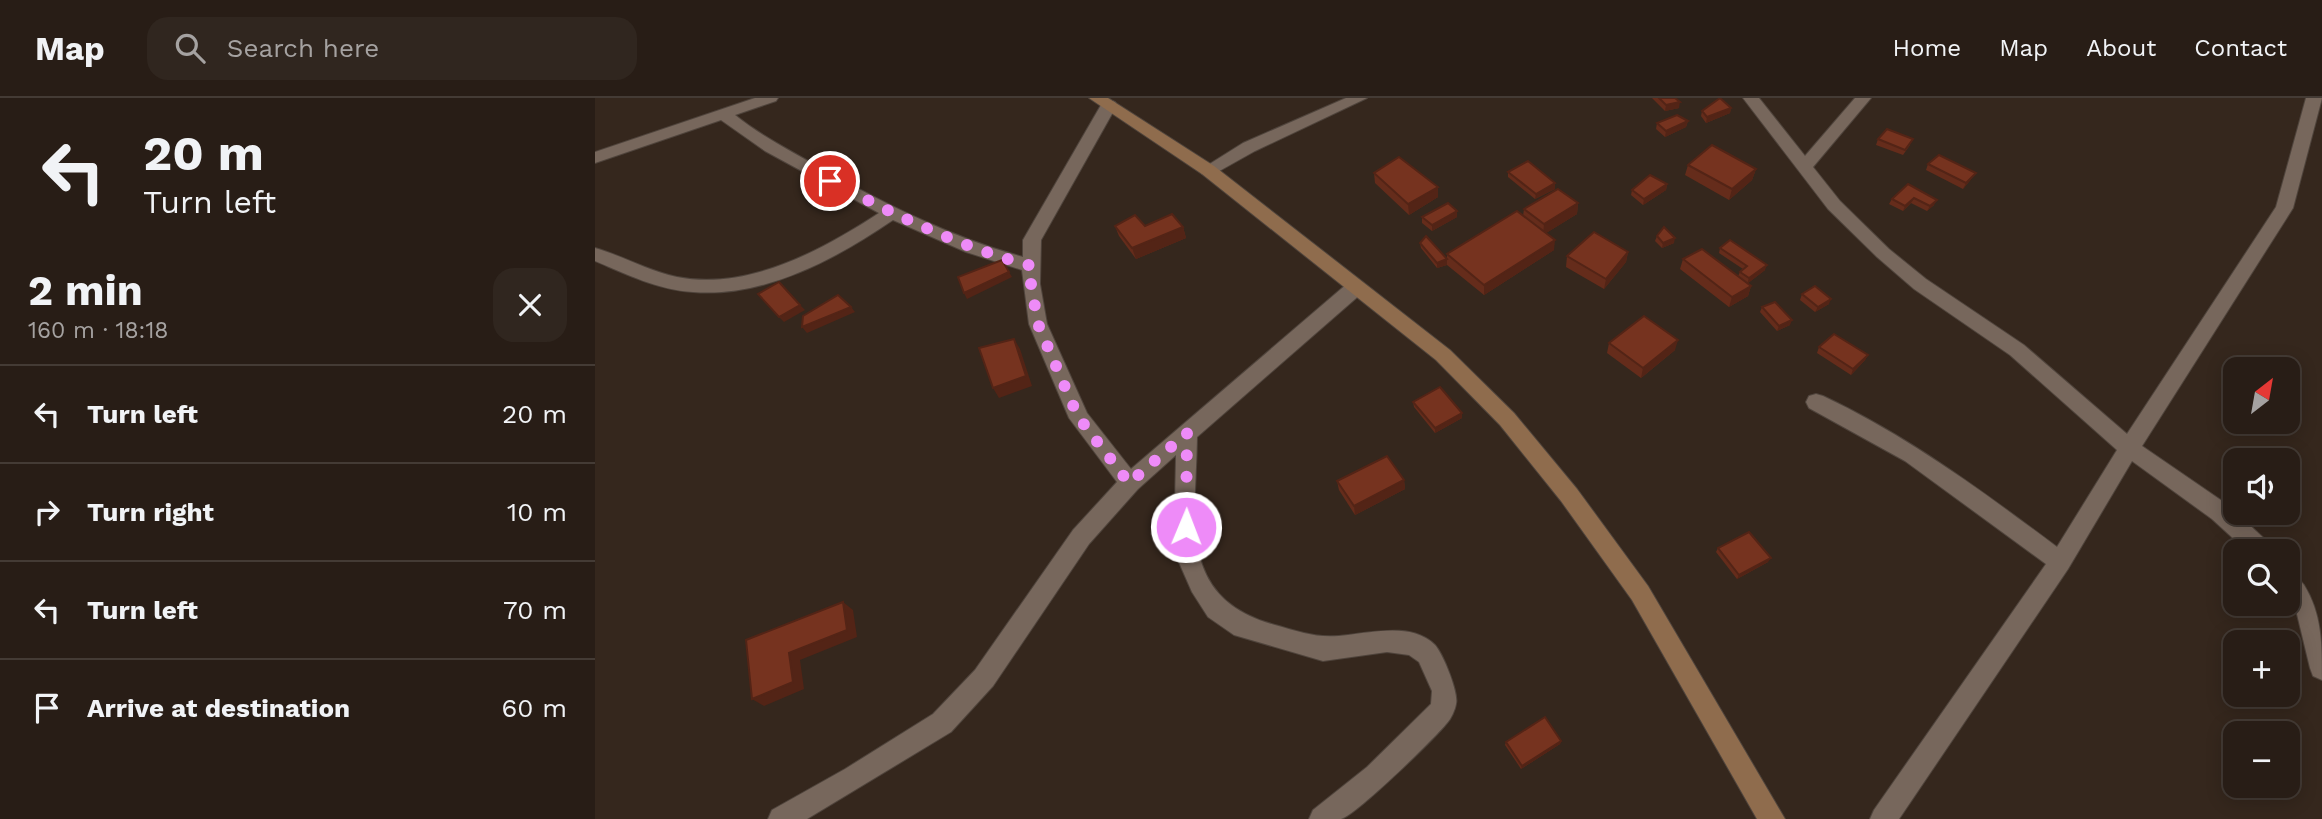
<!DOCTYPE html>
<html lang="en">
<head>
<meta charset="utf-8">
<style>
	:root { --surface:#281d16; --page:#30261f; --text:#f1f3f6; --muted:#a5a2a1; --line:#443b35 }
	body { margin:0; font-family:"Work Sans",sans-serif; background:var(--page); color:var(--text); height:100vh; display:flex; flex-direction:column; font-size:26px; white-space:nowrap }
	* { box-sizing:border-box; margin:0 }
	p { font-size:23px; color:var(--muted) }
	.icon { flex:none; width:38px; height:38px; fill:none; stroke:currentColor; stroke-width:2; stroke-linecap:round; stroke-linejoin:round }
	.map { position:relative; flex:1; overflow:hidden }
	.details { display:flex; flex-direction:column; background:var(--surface); width:595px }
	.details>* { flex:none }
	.hud { background:#281d16; color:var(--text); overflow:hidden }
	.needle { width:46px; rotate:31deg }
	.buttons { position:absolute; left:1628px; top:259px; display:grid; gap:14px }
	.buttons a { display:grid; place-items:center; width:77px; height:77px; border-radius:14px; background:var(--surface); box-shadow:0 4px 18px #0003,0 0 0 2px var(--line); font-size:35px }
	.pin { position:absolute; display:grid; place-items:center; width:60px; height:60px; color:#fff; margin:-30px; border:4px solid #fff; border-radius:50%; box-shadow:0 2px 7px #0007 }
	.me { position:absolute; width:77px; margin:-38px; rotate:1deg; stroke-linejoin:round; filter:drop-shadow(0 0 5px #0008) }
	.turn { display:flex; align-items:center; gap:24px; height:147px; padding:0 28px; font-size:32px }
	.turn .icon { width:91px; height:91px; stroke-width:2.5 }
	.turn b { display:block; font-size:49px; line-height:60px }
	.round { display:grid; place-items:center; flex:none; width:74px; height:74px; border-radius:21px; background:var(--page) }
	.summary { display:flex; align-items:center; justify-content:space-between; height:119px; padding:0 28px }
	h1 { font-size:42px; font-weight:700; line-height:52px }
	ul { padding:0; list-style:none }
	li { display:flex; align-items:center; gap:21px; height:98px; padding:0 28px; border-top:2px solid var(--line) }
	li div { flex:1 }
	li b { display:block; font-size:26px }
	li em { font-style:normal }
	header { display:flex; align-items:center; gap:42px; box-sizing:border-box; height:98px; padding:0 35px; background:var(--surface); border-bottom:2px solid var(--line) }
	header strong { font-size:33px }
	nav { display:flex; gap:38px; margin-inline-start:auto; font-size:24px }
	.search { width:490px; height:63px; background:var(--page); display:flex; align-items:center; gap:18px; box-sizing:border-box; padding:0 24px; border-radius:21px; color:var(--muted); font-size:26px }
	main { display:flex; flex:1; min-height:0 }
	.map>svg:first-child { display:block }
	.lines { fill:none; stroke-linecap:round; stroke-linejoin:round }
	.street-casing { stroke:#4f443c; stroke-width:2 }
	.secondary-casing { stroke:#4f443c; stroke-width:2 }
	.street { fill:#77675c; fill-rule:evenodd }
	.secondary { fill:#8f6c4d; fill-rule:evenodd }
	.wall { fill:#652c1b }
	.shaded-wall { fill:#532416 }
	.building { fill:#76331f; stroke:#532416; stroke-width:2 }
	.route { stroke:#ee8bf8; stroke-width:12; stroke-dasharray:0 21.6 }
</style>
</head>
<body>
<header>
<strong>Map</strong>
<div class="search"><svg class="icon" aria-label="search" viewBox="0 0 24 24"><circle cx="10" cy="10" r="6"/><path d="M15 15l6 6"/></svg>Search here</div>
<nav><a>Home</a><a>Map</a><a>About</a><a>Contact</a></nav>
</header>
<main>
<section class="details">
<div class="hud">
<div class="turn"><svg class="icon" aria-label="left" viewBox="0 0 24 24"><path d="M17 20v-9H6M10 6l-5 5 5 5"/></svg><div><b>20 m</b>Turn left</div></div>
</div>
<div class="summary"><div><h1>2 min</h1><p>160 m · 18:18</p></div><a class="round"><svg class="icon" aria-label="close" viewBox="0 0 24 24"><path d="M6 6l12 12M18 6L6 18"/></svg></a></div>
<ul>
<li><svg class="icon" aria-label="left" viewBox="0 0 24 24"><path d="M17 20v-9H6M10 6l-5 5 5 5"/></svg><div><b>Turn left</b></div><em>20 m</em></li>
<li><svg class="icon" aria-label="right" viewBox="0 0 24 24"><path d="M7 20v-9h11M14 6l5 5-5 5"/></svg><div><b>Turn right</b></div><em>10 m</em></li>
<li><svg class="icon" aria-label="left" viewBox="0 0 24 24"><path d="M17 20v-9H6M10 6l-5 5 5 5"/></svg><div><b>Turn left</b></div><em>70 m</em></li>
<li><svg class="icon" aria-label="arrive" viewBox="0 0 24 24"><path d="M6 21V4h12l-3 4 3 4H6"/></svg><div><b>Arrive at destination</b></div><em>60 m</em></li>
</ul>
</section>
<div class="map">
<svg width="1727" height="721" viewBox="0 0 1727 721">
	<rect width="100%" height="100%" fill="#35271d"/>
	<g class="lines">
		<g class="street-casing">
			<g id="street">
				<path d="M160 0H183L181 3 140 17C166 38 194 52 222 68 288 105 355 139 428 159V142L506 7 514 2 520 4 522 7 446 142 445 186 452 226 492 315 536 371 753 185H767L769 190 767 195 602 339C601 421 581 500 680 527 709 535 723 541 753 537 780 534 818 525 840 547 848 556 864 595 861 606 860 612 856 621 852 625 839 641 760 718 746 721 736 721 724 721 714 721L718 712 772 669 836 606 837 593 824 564 814 557 792 554 728 563 639 537 613 519 597 494 579 453 581 357 543 391 494 446 398 588 356 634 212 721H173L177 712 250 671 338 616 380 572 478 432 522 384 474 320 434 226 427 172 371 154 298 122C241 161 169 200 98 194 63 192 31 176 0 163V150C28 158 53 173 82 179 152 193 226 153 284 115L170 53 126 22 0 65V54Z"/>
				<polygon points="751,0 772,0 660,53 619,76 607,76 605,72 648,45"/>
				<path d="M1148 0H1164L1210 58 1260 0H1276L1218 69 1245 103 1294 151 1331 181 1429 247 1532 336 1681 109 1711 0H1727L1698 110 1547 348 1633 407 1675 446 1678 453H1652L1617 421 1537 363 1473 471 1304 721H1275L1279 712 1451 466 1310 363 1214 310 1211 304 1214 298 1221 296 1228 298C1313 338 1387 393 1462 449L1522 352 1415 257 1319 191 1282 159 1233 111Z"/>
				<path d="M1692 473C1700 476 1703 480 1709 487 1727 516 1727 546 1727 582L1718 578 1715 570 1701 512 1692 501Z"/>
			</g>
		</g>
		<g class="secondary-casing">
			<polygon id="secondary" points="494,0 513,0 619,68 855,252 919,315 982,391 1053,488 1190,721 1162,721 1037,502 966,403 905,327 841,262 607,76"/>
		</g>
		<use href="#street" class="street"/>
		<use href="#secondary" class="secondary"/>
	</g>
	<g class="wall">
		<polygon points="1057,0 1080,0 1084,10 1070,13"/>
		<polygon points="1136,10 1135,15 1111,25 1106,18 1107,13"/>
		<polygon points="1093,23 1091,29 1070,39 1061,31 1062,25"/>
		<polygon points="1283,41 1315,47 1308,57 1281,47"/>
		<polygon points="1333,66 1377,80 1368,91 1331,72"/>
		<polygon points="1093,67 1161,71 1157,82 1134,102 1090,77"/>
		<polygon points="913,74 960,85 960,91 940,101 913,79"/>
		<polygon points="779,75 843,89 843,99 814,117 780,85"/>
		<polygon points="1072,86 1071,92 1048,107 1036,97 1037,92"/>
		<polygon points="1313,86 1339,107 1332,113 1316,105 1308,113 1294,106 1297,101"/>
		<polygon points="983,105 982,116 951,135 959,152 889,197 852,167 842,170 826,150 825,145 852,161 852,156 928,118 929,111"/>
		<polygon points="862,113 862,119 837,133 827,125 827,119"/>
		<polygon points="520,128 588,129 591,140 541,161 524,138"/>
		<polygon points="1062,138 1079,145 1067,150 1060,143"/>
		<polygon points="1125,150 1170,172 1153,185 1156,188 1153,198 1134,209 1085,171 1088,161 1143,178 1145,174 1148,171 1124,155"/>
		<polygon points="1033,154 1031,164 1009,191 971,169 972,158"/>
		<polygon points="1207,196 1234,206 1220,214 1205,202"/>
		<polygon points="1167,209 1195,227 1182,233 1165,214"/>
		<polygon points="1014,245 1080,252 1046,280 1012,255"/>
		<polygon points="1224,249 1273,257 1270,262 1256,277 1222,255"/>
		<polygon points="818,304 867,320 840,335 819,309"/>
		<polygon points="809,382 810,391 760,417 744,392 742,383"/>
		<polygon points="1123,450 1173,464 1142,481 1121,454"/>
		<polygon points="966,643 965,646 926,671 910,647 911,644"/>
	</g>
	<g class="shaded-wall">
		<polygon points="1085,4 1084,10 1070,13 1071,7"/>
		<polygon points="1136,10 1135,15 1111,25 1112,19"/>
		<polygon points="1093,23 1091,29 1070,39 1071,33"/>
		<polygon points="1161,71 1157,82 1134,102 1137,91"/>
		<polygon points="1381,75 1377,80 1368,91 1371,85"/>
		<polygon points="960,85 960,91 940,101 941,96"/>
		<polygon points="1072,86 1071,92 1048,107 1049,101"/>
		<polygon points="843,89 843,99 814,117 813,106"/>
		<polygon points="1319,100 1316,105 1308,113 1310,108"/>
		<polygon points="1342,102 1339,107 1332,113 1335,108"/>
		<polygon points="983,105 982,116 948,137 949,126"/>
		<polygon points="862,113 862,119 837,133 837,127"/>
		<polygon points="588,129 591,140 541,161 537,150"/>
		<polygon points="1080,140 1079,145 1067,150 1068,145"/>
		<polygon points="960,142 959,152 889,197 889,187"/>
		<polygon points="1033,154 1031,164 1009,191 1011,181"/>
		<polygon points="852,161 852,167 842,170 842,165"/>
		<polygon points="1172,167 1170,172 1152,186 1154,180"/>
		<polygon points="414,174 417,179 372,201 369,195"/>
		<polygon points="1156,188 1153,198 1134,209 1137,199"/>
		<polygon points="1236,201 1234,206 1220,214 1223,209"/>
		<polygon points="205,207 210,212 189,224 184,219"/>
		<polygon points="256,209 260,214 212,235 207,229"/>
		<polygon points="1197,222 1195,227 1182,233 1184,228"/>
		<polygon points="419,241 425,251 437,288 404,300 398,290"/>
		<polygon points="1083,242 1080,252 1046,280 1048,270"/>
		<polygon points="1273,257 1270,262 1256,277 1258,271"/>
		<polygon points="867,315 867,320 840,335 840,330"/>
		<polygon points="809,382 810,391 760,417 759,408"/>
		<polygon points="1176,460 1173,464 1142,481 1144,477"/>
		<polygon points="248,504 258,512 262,539 205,562 209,591 169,608 157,601 194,555"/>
		<polygon points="966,643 965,646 926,671 927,668"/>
	</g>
	<g class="building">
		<polygon points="1064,0 1080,0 1085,4 1071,7"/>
		<polygon points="1125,0 1136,10 1112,19 1107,13"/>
		<polygon points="1082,17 1093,23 1071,33 1062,25"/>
		<polygon points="1292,31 1318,41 1310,52 1283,41"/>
		<polygon points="1117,47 1161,71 1137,91 1093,67"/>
		<polygon points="1344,57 1381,75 1371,85 1333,66"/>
		<polygon points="804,59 843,89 813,106 779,75"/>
		<polygon points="933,63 960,85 941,96 913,74"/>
		<polygon points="1055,77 1072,86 1049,101 1037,92"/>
		<polygon points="1313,86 1342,102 1335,108 1319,100 1310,108 1297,101"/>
		<polygon points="963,91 983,105 949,126 929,111"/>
		<polygon points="853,105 862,113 837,127 827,119"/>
		<polygon points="922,113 960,142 889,187 852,156"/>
		<polygon points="577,116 588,129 537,150 520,128 540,117 550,128"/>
		<polygon points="1069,129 1080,140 1068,145 1062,138"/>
		<polygon points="999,134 1033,154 1011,181 972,158"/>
		<polygon points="831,138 852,161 842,165 825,145"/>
		<polygon points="1135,142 1172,167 1154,180 1145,174 1152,168 1125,150"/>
		<polygon points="1107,151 1156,188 1137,199 1088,161"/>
		<polygon points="407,162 414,174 369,195 363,179"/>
		<polygon points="184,184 205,207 184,219 163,196"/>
		<polygon points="1220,188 1236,201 1223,209 1207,196"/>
		<polygon points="243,197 256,209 207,229 208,218"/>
		<polygon points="1180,204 1197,222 1184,228 1167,209"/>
		<polygon points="1049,218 1083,242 1048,270 1014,245"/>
		<polygon points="1239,236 1273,257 1258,271 1224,249"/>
		<polygon points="419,241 431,278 398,290 384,250"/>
		<polygon points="845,289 867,315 840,330 818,304"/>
		<polygon points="792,358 809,382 759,408 742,383"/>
		<polygon points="1154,434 1176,460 1144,477 1123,450"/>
		<polygon points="248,504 252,532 194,555 198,584 157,601 151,542"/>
		<polygon points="950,619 966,643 927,668 911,644"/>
	</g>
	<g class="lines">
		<path class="route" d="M235 83C299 116 367 150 437 168L436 186 443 226 476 303 484 320 534 385 592 335 591 429"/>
	</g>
</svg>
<div class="buttons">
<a><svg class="needle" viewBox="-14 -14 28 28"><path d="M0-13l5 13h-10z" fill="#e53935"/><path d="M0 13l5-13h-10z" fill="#a5a2a1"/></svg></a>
<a><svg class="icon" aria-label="sound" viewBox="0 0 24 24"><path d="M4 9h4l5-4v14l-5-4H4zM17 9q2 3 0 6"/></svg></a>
<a><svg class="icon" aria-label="search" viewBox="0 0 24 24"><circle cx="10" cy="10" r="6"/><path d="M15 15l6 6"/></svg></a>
<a>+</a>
<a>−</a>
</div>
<div class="pin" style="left:235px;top:83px;background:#d93025"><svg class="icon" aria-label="arrive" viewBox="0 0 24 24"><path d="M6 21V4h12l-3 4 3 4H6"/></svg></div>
<svg class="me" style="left:591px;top:429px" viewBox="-20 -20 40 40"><circle r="17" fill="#ee8bf8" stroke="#fff" stroke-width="3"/><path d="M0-11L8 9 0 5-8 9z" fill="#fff"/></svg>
</div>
</main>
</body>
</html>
